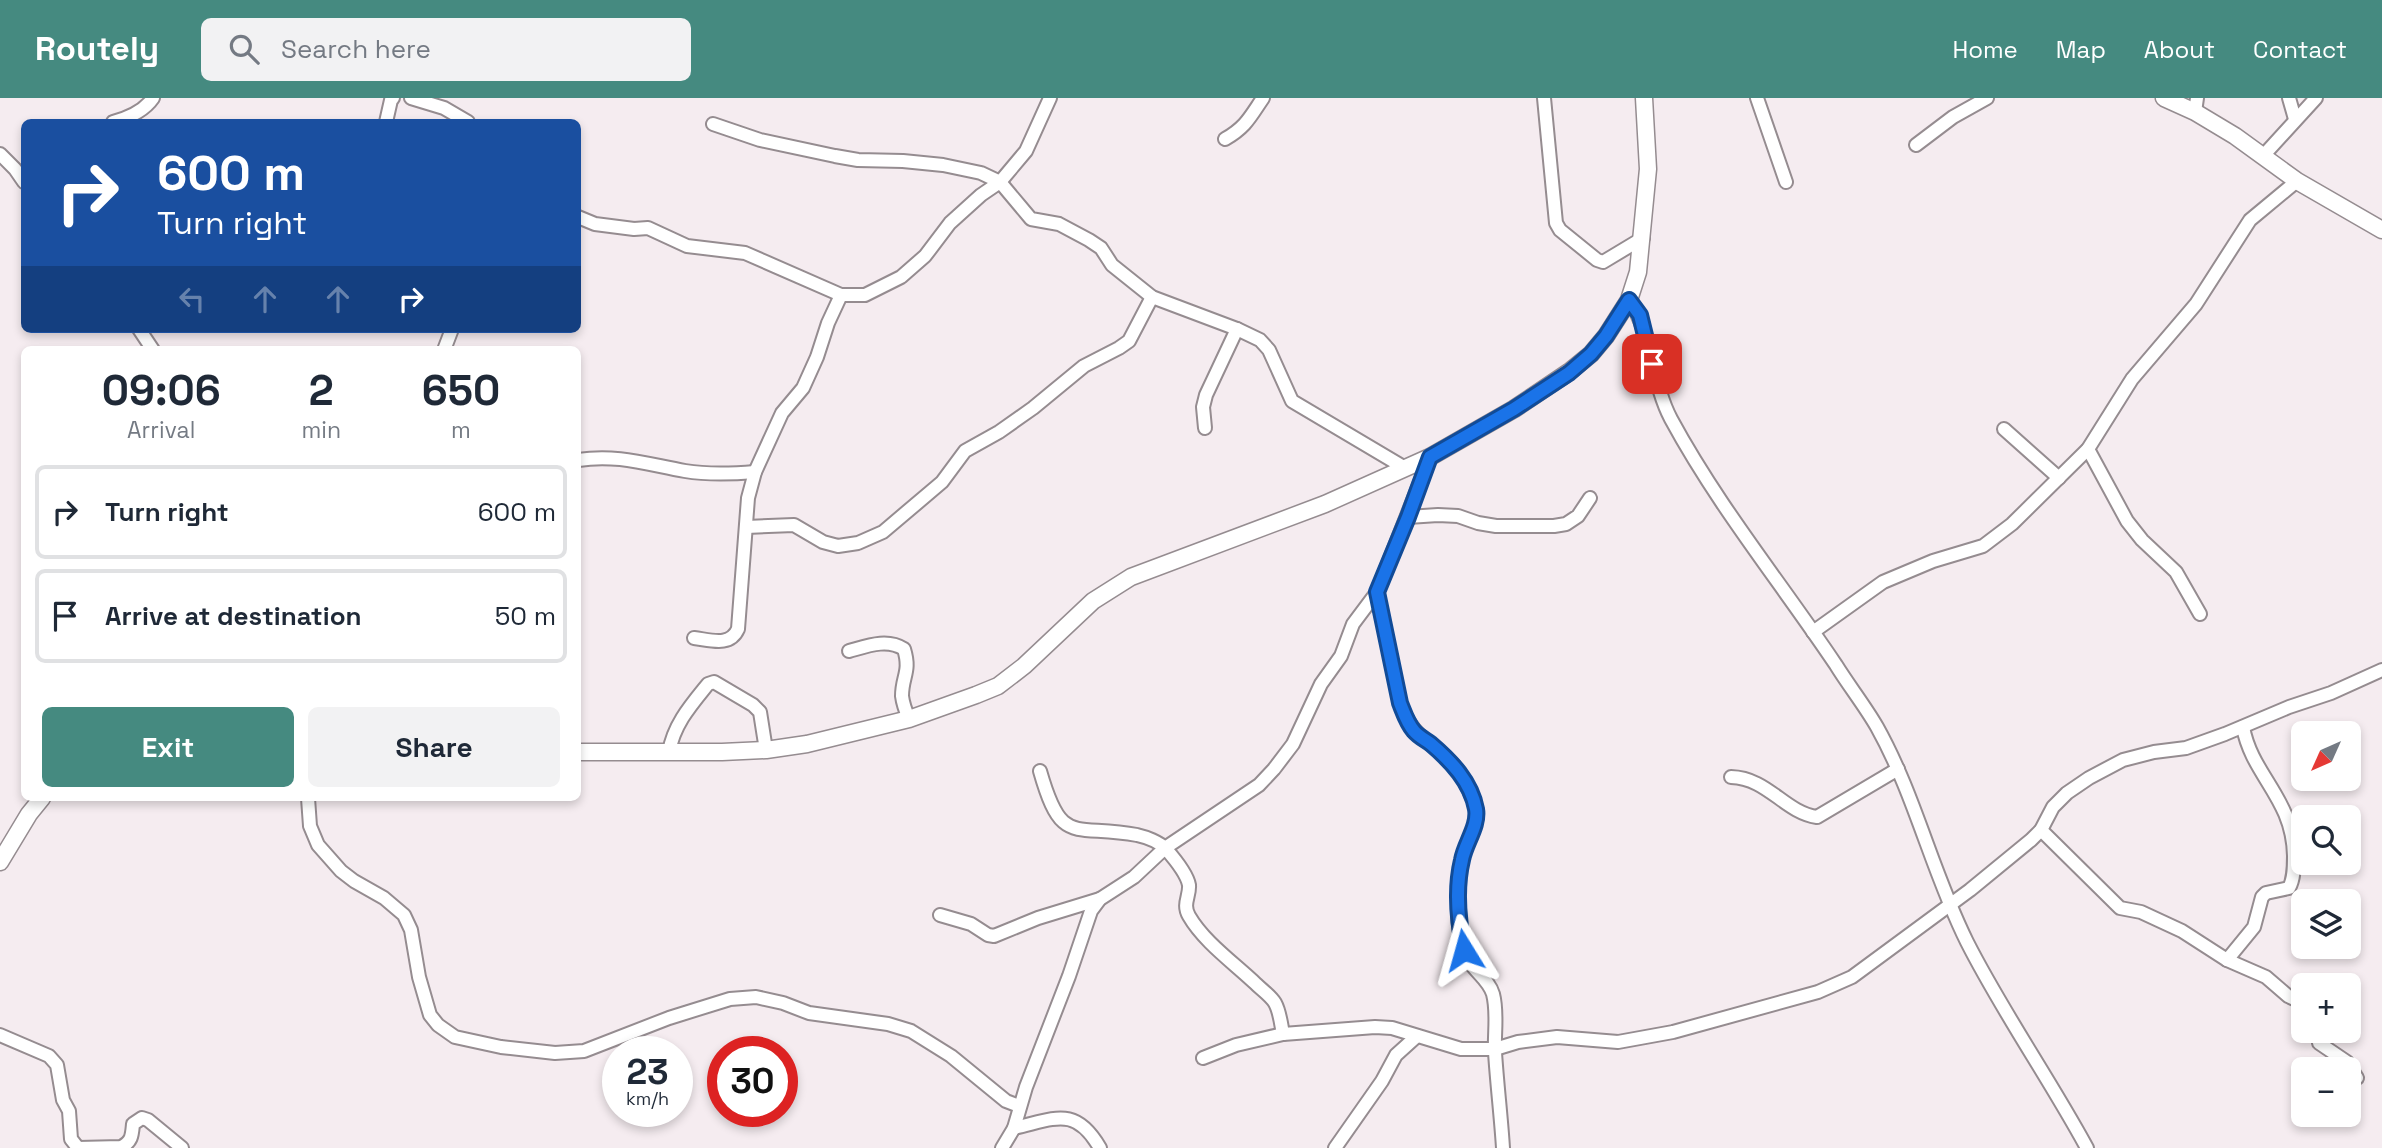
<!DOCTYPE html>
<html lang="en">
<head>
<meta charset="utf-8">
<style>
	:root { --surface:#fff; --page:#f2f2f3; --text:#1f2937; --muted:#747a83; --line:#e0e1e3; --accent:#458a80 }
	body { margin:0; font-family:"Space Grotesk",sans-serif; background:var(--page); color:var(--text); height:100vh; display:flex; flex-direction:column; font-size:26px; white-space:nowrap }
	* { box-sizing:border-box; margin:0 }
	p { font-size:23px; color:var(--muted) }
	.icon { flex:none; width:38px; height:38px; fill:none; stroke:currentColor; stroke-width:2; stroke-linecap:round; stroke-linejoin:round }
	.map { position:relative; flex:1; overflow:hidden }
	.drawer { position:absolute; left:21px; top:248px; width:560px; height:455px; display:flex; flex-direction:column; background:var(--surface); border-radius:10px; box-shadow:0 4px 10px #0003 }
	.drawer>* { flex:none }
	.top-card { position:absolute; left:21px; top:21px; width:560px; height:214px; border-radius:10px; box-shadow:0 4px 10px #0003; background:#1a4fa0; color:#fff; overflow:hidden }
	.needle { width:46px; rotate:225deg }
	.buttons { position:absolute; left:2291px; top:623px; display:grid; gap:14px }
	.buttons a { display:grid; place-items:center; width:70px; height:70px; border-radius:10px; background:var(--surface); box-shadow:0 4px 10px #0003; font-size:35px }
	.speed { position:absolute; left:602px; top:938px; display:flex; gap:14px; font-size:35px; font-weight:700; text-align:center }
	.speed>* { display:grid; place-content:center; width:91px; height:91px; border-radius:50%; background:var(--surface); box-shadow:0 4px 10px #0003; line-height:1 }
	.speed small { font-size:18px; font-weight:400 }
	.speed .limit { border:10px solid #d22; background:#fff; color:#111 }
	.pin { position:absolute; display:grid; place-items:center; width:60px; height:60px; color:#fff; margin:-30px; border-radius:14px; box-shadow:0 4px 10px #0006 }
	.me { position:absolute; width:77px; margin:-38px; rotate:352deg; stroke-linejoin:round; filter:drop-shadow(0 0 5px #0008) }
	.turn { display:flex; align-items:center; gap:24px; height:147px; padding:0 21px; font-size:32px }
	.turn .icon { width:91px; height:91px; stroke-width:2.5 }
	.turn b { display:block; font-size:49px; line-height:60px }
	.lanes { display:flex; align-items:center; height:66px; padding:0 21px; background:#0003; justify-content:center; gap:35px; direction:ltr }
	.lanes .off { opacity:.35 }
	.eta { display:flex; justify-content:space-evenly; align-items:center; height:119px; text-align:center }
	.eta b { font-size:42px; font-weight:800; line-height:49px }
	.primary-button { display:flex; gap:14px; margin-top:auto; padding:14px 21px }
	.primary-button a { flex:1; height:80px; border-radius:10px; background:var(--accent); color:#fff; font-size:28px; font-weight:800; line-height:80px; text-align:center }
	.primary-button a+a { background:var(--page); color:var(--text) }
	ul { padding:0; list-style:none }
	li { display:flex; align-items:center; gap:21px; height:94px; margin:0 14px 10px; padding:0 7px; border:4px solid var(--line); border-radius:10px }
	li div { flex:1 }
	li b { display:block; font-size:26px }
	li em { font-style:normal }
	header { display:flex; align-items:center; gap:42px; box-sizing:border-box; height:98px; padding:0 35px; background:var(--accent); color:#fff }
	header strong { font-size:33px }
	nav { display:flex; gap:38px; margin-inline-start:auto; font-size:24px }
	.search { width:490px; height:63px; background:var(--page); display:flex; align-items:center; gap:18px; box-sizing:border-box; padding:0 24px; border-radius:10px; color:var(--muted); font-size:26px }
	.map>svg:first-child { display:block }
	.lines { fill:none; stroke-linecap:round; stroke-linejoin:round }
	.minor-casing { stroke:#958c90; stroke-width:16 }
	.major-casing { stroke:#958c90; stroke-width:19 }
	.minor { stroke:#fff; stroke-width:12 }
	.major { stroke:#fff; stroke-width:16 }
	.route-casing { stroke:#114b97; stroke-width:18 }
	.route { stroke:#1a73e8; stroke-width:12 }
</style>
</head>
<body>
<header>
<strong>Routely</strong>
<div class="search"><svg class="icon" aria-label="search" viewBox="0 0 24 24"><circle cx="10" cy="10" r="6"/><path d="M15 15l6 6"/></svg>Search here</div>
<nav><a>Home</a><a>Map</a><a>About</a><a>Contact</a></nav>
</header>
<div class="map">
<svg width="2382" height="1050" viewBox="0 0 2382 1050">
	<rect width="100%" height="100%" fill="#f5ecf0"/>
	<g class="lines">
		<g class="minor-casing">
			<g id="minor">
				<polyline points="411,0 444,10 468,24"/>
				<polyline points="1544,0 1556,125 1560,132 1597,162 1603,164 1643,140"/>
				<polyline points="1757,0 1786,84"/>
				<polyline points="2289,0 2295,21"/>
				<polyline points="2195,14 2197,0"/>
				<path d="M113 24C128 20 144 13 153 0"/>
				<polyline points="386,24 391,2 393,0"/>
				<polyline points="713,26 760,42 835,58 858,62 903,63 943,67 981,75 1000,84 1031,121 1059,126 1089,142 1101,150 1112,167 1152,199 1237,231 1260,242 1269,252 1292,303 1405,370"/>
				<path d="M1225 41C1246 29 1250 19 1263 0"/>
				<polyline points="1916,47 1953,19 1987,0"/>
				<polyline points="0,56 15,71 24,84"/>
				<polyline points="2263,58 2316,0"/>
				<polyline points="578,119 595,126 634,131 648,130 687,148 745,155 841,197 865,197 901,179 925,158 950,125 981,97 1000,84 1026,53 1050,0"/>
				<path d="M1629 202C1653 237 1651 283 1671 321 1718 408 1781 485 1836 567 1849 588 1865 608 1877 629 1915 697 1932 774 1967 844 2003 915 2049 980 2087 1050"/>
				<polyline points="139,231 153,252"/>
				<polyline points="444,252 452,231"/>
				<polyline points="1205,330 1203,309 1206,297 1237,231"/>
				<polyline points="2004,331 2059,380"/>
				<polyline points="2088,351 2127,423 2142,442 2176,474 2200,516"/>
				<path d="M578 362C617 356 646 366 685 373 709 377 731 376 755 374"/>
				<polyline points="1408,419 1438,417 1458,418 1478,425 1496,428 1554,428 1566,426 1578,418 1590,400"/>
				<polyline points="746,429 794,427 823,444 838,448 858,445 883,434 942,384 965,353 999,334 1033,310 1084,268 1119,250 1129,243 1152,199"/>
				<path d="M1377 494 1400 605C1413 640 1427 640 1451 664 1462 675 1469 691 1475 706 1482 724 1466 744 1462 761 1458 778 1458 798 1458 815 1459 833 1461 850 1471 866 1478 876 1489 883 1493 896 1498 915 1494 935 1495 954 1497 986 1501 1018 1503 1050"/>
				<polyline points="1813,534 1883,484 1933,463 1983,448 2012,426 2088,351 2132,281 2196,206 2250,122 2297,83"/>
				<path d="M694 540C711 542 730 549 738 531L748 400 755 374 782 315 803 290 817 259 828 225 841 197"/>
				<path d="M849 553C867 548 887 540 904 551 911 574 902 578 902 598 903 606 906 614 909 621"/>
				<path d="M669 654C674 626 691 607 708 586L714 584 753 607 760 614 766 652"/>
				<path d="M1040 673C1062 750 1073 725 1137 737 1146 739 1159 744 1166 751 1173 759 1187 776 1189 787 1190 798 1182 806 1189 818 1204 844 1234 865 1256 886 1262 892 1271 898 1275 905 1280 914 1281 926 1283 936"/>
				<path d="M1731 679C1768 680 1784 714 1817 719L1898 671"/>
				<polyline points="308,700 310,728 318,747 341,773 354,783 384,800 404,817 411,832 419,879 430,917 438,927 455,939 501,949 555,955 584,953 669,920 730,901 756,899 783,905 809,915 888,926 911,933 951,958 1006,1003 1019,1008"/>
				<polyline points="2041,732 2120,810 2141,814 2182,833 2227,862 2266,879 2288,898 2303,905"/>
				<polyline points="940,817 971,826 988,837 994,838 1038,820 1100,801"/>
				<path d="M2227 862 2254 829 2262 799 2266 795 2289 790C2294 781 2294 769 2294 758 2293 700 2252 678 2243 629"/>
				<polyline points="2318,933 2319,945 2347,964 2357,980"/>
				<path d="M0 937 49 958 57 967 63 1002 69 1013 71 1041 78 1050 121 1049C132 1044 132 1037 133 1026L142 1020 148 1022 182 1050"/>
				<polyline points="1203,960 1236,947 1283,936 1375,929 1392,930 1461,951 1495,951 1518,944 1557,939 1618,944 1673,934 1818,894 1852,879 1970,792 2031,742 2041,732 2053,709 2067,695 2089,680 2123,662 2154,654 2186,650 2225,636 2289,609 2331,595 2382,572"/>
				<path d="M1014 1030C1055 1021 1075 1007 1100 1050"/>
				<polyline points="1002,1050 1014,1030 1026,989 1069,878 1091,813 1100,801 1134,779 1165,750 1259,687 1274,671 1293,646 1321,586 1341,558 1353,526 1377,494 1430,359"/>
				<polyline points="1335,1050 1382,983 1396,957 1417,938"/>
			</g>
		</g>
		<g class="major-casing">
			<g id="major">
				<polyline points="2164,0 2195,14 2235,38 2297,83 2382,132"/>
				<polyline points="578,654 722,654 766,652 807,646 909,621 976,597 998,588 1024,568 1093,503 1131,479 1325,406 1430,359 1514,311 1569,274 1591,256 1606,238 1629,202 1638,174 1648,71 1644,0"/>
				<polyline points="0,764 29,716 42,700"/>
			</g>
		</g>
		<use href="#minor" class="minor"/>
		<use href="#major" class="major"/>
	</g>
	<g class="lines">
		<g class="route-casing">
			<path id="route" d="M1464 852C1458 823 1455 791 1462 762 1465 745 1479 728 1476 711 1471 684 1451 663 1431 646 1426 642 1419 639 1414 633 1407 625 1404 615 1400 605L1377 494 1408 419 1430 359 1514 311 1569 275 1591 256 1606 238 1629 202 1640 217 1652 266"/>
		</g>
		<use href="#route" class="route"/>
	</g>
</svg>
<div class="buttons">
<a><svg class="needle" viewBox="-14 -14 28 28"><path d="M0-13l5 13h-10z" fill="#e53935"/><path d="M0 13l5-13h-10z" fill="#747a83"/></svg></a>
<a><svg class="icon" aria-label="search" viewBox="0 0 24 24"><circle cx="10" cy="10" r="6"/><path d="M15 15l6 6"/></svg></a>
<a><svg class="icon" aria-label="layers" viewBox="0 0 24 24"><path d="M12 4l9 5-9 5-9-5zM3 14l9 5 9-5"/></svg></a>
<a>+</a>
<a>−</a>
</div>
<div class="speed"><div>23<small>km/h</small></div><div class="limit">30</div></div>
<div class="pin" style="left:1652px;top:266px;background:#d93025"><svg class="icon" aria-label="arrive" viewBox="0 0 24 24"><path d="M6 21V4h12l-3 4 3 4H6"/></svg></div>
<svg class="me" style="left:1464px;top:852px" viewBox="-20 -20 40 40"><path d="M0-17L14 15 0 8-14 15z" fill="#1a73e8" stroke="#fff" stroke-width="4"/></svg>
<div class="top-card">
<div class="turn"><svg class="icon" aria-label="right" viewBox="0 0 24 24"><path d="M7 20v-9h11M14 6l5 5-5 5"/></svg><div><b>600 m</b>Turn right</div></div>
<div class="lanes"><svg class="icon off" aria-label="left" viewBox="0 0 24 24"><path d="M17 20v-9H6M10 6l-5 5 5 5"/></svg><svg class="icon off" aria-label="ahead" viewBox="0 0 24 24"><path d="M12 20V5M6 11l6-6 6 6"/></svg><svg class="icon off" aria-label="ahead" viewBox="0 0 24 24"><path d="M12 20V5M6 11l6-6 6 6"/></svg><svg class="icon" aria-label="right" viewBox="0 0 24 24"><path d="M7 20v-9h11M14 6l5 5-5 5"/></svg></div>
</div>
<section class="drawer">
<div class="eta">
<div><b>09:06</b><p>Arrival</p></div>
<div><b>2</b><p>min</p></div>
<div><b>650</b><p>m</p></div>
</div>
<ul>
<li><svg class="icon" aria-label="right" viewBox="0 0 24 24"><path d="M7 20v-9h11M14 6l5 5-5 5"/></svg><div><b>Turn right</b></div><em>600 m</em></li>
<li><svg class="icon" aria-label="arrive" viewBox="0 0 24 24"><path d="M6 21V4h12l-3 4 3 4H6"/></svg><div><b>Arrive at destination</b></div><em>50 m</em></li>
</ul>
<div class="primary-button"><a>Exit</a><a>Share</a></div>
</section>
</div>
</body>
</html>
